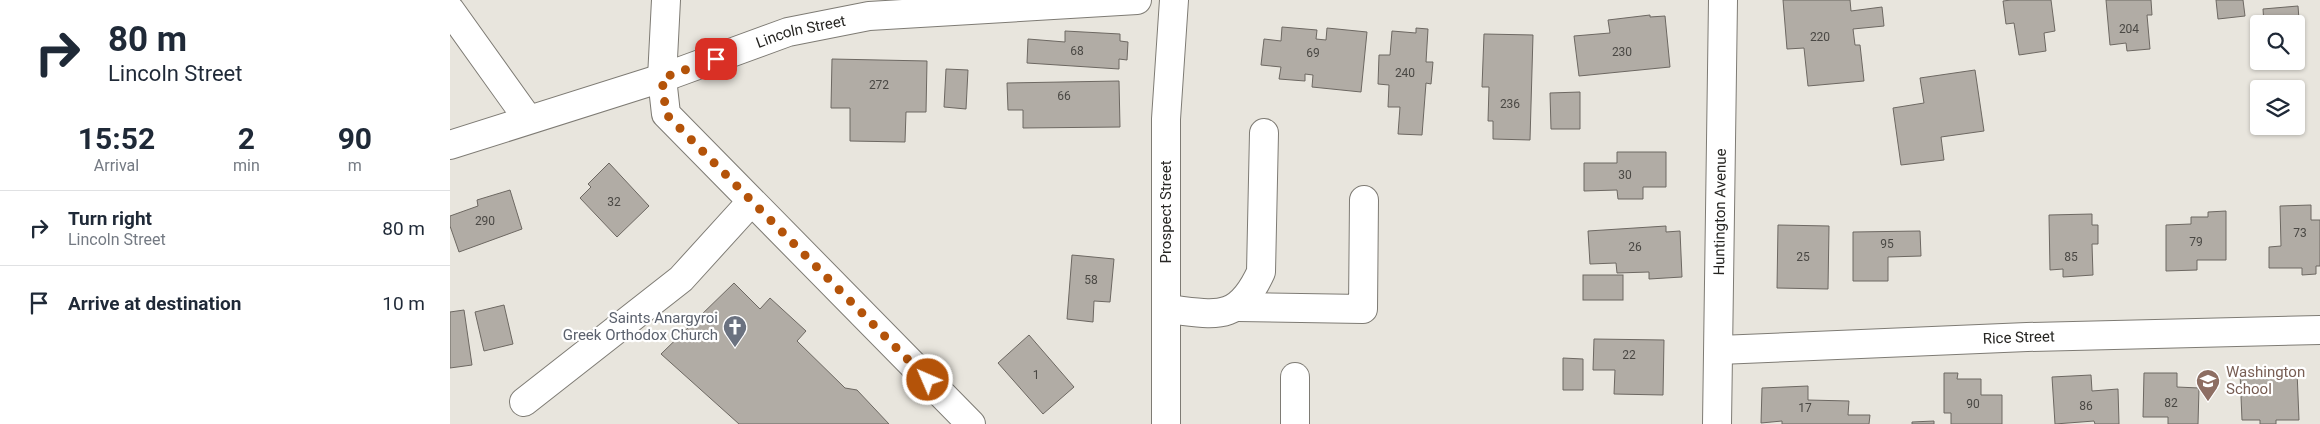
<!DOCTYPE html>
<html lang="en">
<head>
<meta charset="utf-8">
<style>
	:root { --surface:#fff; --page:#f6f6f7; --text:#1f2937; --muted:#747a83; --line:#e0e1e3 }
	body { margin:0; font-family:Roboto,sans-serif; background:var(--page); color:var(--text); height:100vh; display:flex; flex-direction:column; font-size:19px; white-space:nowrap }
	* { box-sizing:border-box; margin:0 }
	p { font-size:16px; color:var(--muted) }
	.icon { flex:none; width:28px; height:28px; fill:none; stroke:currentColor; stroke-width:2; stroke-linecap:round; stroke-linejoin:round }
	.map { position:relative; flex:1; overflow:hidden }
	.details { display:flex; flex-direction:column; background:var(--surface); width:450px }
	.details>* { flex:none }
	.top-card { background:#fff; color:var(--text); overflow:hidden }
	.tools { position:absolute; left:1800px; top:15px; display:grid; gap:10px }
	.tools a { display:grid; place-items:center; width:55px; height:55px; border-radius:5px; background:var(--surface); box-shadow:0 1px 4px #0004; font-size:25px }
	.pin { position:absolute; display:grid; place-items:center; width:42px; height:42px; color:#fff; margin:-21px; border-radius:10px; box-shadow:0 2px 8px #0006 }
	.me { position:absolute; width:55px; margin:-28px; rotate:315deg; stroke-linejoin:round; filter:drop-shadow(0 0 4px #0008) }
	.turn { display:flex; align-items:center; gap:18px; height:105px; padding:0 25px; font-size:22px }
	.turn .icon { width:65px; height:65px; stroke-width:2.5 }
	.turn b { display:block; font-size:35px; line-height:42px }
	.eta { display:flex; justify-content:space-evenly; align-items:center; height:85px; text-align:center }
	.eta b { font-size:30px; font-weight:700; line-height:35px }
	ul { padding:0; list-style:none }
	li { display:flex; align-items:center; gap:15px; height:75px; padding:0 25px; border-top:1px solid var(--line) }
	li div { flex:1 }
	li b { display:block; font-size:19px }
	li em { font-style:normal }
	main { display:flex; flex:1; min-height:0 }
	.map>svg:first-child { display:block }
	.building { fill:#b1aca5; stroke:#6d6862 }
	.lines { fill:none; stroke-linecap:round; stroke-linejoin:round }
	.minor-casing { stroke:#7e7b74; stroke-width:30 }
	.major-casing { stroke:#7e7b74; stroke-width:30 }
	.minor { stroke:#fff; stroke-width:28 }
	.major { stroke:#fff; stroke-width:28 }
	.route { stroke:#b45309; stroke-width:9; stroke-dasharray:0 16.2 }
	.labels { text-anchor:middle; stroke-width:4.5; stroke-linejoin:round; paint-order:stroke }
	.number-label { font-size:12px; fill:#4a4844 }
	.street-label { font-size:15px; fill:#272623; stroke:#fff }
	.worship-label { font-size:15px; fill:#5b616d; stroke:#fff; text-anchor:end }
	.education-label { font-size:15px; fill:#785e54; stroke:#fff; text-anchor:start }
</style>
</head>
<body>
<main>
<section class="details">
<div class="top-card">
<div class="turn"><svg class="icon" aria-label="right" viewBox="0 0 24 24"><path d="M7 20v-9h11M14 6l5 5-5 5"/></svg><div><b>80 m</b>Lincoln Street</div></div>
</div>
<div class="eta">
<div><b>15:52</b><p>Arrival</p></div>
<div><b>2</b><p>min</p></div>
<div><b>90</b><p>m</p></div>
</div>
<ul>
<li><svg class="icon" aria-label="right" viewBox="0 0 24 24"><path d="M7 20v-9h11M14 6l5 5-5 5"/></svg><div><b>Turn right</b><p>Lincoln Street</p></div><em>80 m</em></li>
<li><svg class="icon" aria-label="arrive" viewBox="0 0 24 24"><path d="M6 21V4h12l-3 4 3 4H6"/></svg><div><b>Arrive at destination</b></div><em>10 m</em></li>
</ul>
</section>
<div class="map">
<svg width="1870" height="424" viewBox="0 0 1870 424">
	<rect width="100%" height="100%" fill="#e8e5dd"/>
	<g class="building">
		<polygon points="1333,0 1400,0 1401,11 1432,7 1434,26 1403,29 1405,45 1410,45 1414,81 1358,86 1354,48 1337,49"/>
		<polygon points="1561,0 1601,0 1605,31 1594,33 1596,51 1569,55 1564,23 1556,24 1553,1"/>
		<polygon points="1656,0 1701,0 1702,15 1697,15 1700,49 1677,51 1676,43 1660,45"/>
		<polygon points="1766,0 1793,0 1795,16 1768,19"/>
		<polygon points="1848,6 1851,46 1846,46 1846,24 1814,24 1813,9"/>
		<polygon points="1200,15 1200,17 1215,16 1220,67 1129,76 1124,36 1160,33 1158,20"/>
		<polygon points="832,27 867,30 866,39 876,40 877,28 917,32 911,92 862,87 863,75 855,74 855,81 829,79 831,67 811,65 814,39 831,41"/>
		<polygon points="966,28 978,29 976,62 983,62 981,84 976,83 972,135 948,134 950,107 938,107 939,85 928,84 929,55 940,55 942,31 966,33"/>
		<polygon points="615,31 670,34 670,41 678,42 677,60 669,59 669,69 577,63 578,39 615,42"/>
		<polygon points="1034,34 1083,35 1080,140 1043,139 1043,121 1038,121 1039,87 1032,87"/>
		<polygon points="382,59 477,61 476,112 456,112 455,142 400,141 400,108 381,108"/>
		<polygon points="496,69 518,70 516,109 494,107"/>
		<polygon points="1525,70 1534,131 1491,137 1494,160 1451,165 1443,108 1474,103 1470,78"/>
		<polygon points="669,81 670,127 573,128 573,110 558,110 557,83"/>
		<polygon points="1130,92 1130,129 1101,129 1100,93"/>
		<polygon points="1167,152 1216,152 1216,187 1193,187 1193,199 1168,199 1167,190 1134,191 1134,163 1167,163"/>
		<polygon points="159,163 199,206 167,237 130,198 141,187 138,184"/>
		<polygon points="60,190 72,229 9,252 0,226 0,216 28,206 27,200"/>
		<polygon points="1861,205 1861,220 1870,220 1870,266 1866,266 1866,274 1852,275 1852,268 1819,268 1819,247 1831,246 1830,206"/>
		<polygon points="1776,211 1776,260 1747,260 1747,270 1716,271 1716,225 1741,224 1741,217 1758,217 1758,212"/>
		<polygon points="1642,214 1642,225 1648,225 1648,244 1642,244 1643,275 1613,277 1613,269 1600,270 1599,215"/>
		<polygon points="1328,225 1379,226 1378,289 1327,288"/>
		<polygon points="1216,226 1216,232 1230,231 1232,277 1199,279 1199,272 1167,273 1166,263 1140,264 1138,231"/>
		<polygon points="1470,231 1471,256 1438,257 1438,281 1403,281 1403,232"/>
		<polygon points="622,255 664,259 660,302 644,301 643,322 617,319"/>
		<rect x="1133" y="275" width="40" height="25"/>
		<polygon points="284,283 310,309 320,298 356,331 347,341 395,388 407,390 439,424 289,424 211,354"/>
		<polygon points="54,305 63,344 34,351 25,312"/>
		<polygon points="14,310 22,365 0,368 0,312"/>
		<polygon points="579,335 624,387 593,414 548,363"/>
		<polygon points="1144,339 1214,340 1213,395 1164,394 1165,370 1143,370"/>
		<polygon points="1113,358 1133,359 1133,390 1113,390"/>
		<polygon points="1847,371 1849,420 1826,420 1826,424 1810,424 1810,420 1792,420 1790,373"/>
		<polygon points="1494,373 1508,373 1507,379 1531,379 1531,395 1552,395 1552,424 1501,424 1501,413 1494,413"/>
		<polygon points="1694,373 1727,373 1727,387 1749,388 1748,424 1718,424 1718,417 1693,417"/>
		<polygon points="1641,375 1642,391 1668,389 1669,424 1645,424 1644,421 1605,424 1602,377"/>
		<polygon points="1358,386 1358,400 1399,401 1398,415 1420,415 1419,424 1332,424 1332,421 1311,423 1312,388"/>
		<polygon points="1484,421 1484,424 1462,424 1462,422"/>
	</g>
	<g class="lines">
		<g class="minor-casing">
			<g id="minor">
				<polyline points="0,10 78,119"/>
				<polyline points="212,78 216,0"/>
				<polyline points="788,307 913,309 914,200"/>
				<path d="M716 309C765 314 787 324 811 272L814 133"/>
				<path id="s1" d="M1269 350 1577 337 1870 330"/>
				<polyline points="845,377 845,424"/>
				<polyline points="74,402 231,279 301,202"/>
				<path id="s2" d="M1267 424 1273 0"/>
			</g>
		</g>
		<g class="major-casing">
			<g id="major">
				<polyline points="212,78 216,114 521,424"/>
				<path id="s3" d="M0 145 212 78 338 32 419 16 687 0"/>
				<polyline points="716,424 716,119 724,0"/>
			</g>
		</g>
		<use href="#minor" class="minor"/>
		<use href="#major" class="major"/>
	</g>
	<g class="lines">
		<polyline class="route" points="266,59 212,78 216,114 478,380"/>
	</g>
	<defs>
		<g id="church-pin" transform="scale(1.25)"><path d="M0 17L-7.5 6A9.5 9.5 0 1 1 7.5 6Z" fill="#6b7280" stroke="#fff"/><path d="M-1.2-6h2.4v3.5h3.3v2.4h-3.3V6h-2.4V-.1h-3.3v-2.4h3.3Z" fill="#fff"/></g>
		<g id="school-pin" transform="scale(1.25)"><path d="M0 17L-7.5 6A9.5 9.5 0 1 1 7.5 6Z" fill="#8d6e63" stroke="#fff"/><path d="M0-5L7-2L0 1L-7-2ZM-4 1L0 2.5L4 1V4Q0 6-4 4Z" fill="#fff"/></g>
	</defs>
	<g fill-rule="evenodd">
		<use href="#church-pin" x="285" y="327"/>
		<use href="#school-pin" x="1758" y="381"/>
	</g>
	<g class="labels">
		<g class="number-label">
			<text x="1679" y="33">204</text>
			<text x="1370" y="41">220</text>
			<text x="627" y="55">68</text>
			<text x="1172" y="56">230</text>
			<text x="863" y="57">69</text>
			<text x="955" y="77">240</text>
			<text x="429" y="89">272</text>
			<text x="614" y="100">66</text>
			<text x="1060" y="108">236</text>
			<text x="1175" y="179">30</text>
			<text x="164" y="206">32</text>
			<text x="35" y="225">290</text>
			<text x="1850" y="237">73</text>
			<text x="1746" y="246">79</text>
			<text x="1437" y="248">95</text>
			<text x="1185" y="251">26</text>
			<text x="1353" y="261">25</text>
			<text x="1621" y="261">85</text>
			<text x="641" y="284">58</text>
			<text x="1179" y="359">22</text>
			<text x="586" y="379">1</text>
			<text x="1721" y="407">82</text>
			<text x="1523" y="408">90</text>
			<text x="1636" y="410">86</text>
			<text x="1355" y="412">17</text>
		</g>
		<g class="street-label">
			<text dy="5" stroke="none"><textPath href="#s3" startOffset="369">Lincoln Street</textPath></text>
			<text transform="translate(716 212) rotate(-90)" y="5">Prospect Street</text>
			<text dy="5" stroke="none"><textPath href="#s2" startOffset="212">Huntington Avenue</textPath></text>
			<text dy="5" stroke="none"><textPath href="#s1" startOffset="300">Rice Street</textPath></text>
		</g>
		<g class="worship-label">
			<text x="268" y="323">Saints Anargyroi<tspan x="268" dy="17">Greek Orthodox Church</tspan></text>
		</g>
		<g class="education-label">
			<text x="1776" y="377">Washington<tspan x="1776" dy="17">School</tspan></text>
		</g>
	</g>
</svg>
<div class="tools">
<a><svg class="icon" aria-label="search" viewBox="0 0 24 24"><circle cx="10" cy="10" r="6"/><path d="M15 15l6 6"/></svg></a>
<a><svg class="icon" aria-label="layers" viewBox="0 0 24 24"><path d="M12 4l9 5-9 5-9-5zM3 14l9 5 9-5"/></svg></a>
</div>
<div class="pin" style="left:266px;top:59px;background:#d93025"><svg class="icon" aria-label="arrive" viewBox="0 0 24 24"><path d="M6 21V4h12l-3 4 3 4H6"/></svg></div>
<svg class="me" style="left:478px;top:380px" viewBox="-20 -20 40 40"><circle r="17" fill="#b45309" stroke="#fff" stroke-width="3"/><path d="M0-11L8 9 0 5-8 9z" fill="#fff"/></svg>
</div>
</main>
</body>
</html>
